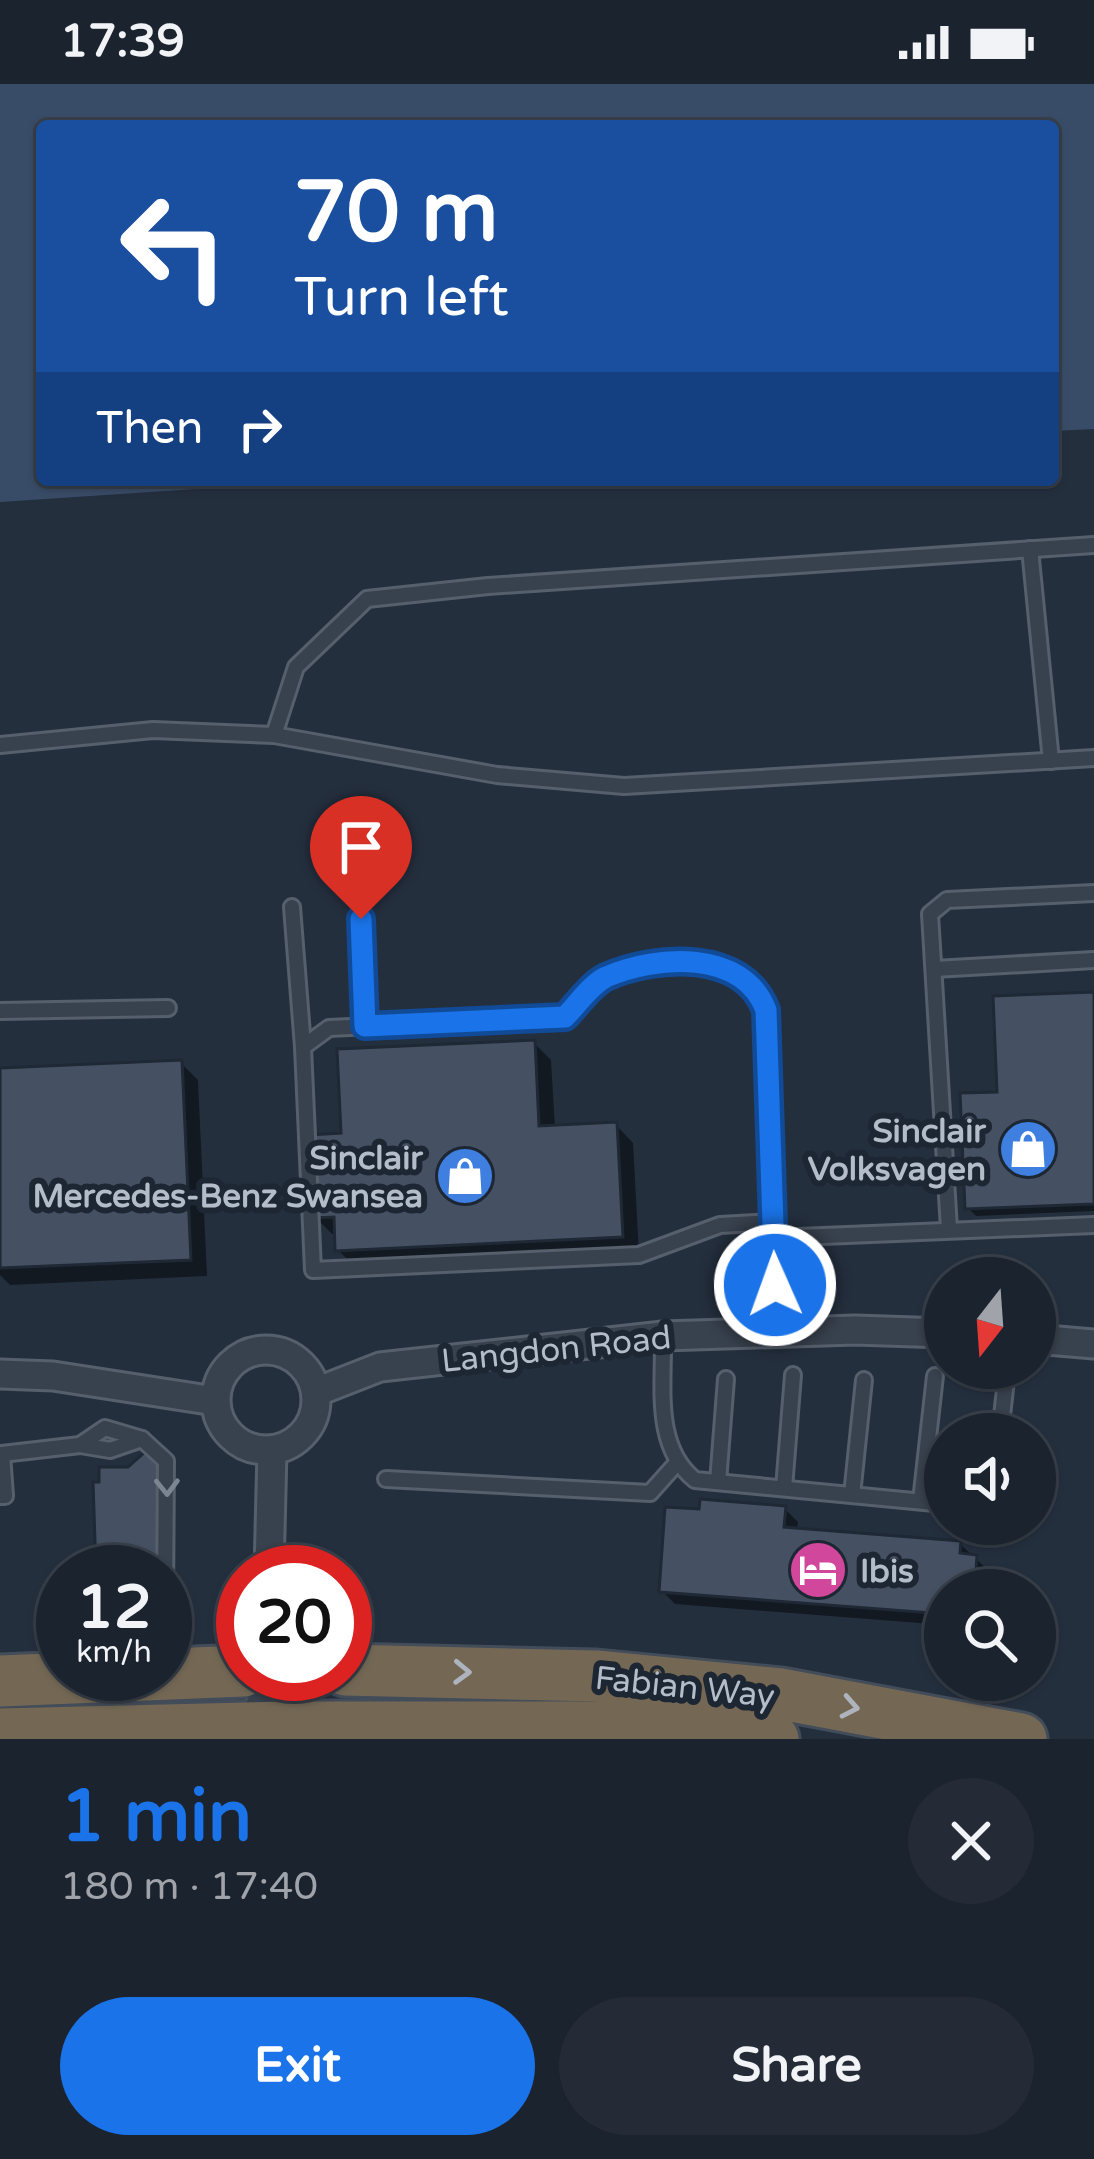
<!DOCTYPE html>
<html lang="en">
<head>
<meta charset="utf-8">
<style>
	:root { --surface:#1b232e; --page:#242b36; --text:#f1f3f6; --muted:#a0a4aa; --line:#39404a; --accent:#1a73e8 }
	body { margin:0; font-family:"Varela Round",sans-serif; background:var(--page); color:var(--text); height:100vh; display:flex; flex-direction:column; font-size:45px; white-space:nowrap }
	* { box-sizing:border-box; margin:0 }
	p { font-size:39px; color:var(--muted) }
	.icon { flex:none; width:66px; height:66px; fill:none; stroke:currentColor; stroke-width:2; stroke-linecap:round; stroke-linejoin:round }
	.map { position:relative; height:1655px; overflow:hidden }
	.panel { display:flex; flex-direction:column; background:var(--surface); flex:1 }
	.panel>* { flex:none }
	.hud { position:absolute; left:36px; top:36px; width:1023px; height:366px; border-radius:12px; box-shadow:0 3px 9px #0004,0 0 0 3px var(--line); background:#1a4fa0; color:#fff; overflow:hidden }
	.needle { width:78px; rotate:197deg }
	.tools { position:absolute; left:924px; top:1173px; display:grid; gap:24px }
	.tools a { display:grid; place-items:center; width:132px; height:132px; border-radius:50%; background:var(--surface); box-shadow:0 3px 9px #0004,0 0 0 3px var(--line); font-size:60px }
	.speed { position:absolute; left:36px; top:1461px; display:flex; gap:24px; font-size:60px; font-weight:700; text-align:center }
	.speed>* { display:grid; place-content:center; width:156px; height:156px; border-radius:50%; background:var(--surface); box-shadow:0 3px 9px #0004,0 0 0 3px var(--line); line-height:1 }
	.speed small { font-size:30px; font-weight:400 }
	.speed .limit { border:18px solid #d22; background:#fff; color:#111 }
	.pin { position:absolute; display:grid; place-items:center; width:102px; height:102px; color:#fff; margin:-123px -51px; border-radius:50% 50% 50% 0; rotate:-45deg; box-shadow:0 0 12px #0007 }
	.pin .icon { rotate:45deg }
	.me { position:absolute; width:132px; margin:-66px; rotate:358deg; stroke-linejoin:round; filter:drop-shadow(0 0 9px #0008) }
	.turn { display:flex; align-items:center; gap:42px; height:252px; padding:0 60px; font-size:54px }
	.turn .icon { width:156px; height:156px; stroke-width:2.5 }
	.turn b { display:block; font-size:84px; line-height:102px }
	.then { display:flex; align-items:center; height:114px; padding:0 60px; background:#0003; gap:24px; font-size:45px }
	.round { display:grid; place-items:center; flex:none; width:126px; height:126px; border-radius:63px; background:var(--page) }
	.summary { display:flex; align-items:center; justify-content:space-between; height:204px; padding:0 60px }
	h1 { font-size:72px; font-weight:700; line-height:90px; color:var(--accent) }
	.primary-button { display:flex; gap:24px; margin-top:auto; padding:24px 60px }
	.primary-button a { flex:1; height:138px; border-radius:72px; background:var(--accent); color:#fff; font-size:48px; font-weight:700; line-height:138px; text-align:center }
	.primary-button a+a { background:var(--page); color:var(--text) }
	.status { display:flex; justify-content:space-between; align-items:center; height:84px; padding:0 60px; background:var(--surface); direction:ltr }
	.status svg { height:33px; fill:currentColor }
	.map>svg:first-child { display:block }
	.water { fill:#394c67 }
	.shadow { fill:#0007 }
	.building { fill:#455162; stroke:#1f2835; stroke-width:3 }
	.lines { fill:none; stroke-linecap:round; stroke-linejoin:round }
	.lane-casing { stroke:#565f6c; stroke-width:20 }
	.street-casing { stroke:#565f6c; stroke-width:33 }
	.highway-casing { stroke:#434c59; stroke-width:57 }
	.lane { stroke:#38414e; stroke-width:14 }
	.street { stroke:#38414e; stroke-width:27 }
	.highway { stroke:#746855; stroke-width:51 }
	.oneway { stroke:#7c8592 }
	.oneway2 { stroke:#aeb4bd }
	.route-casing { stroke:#114b97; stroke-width:30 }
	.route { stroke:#1a73e8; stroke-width:21 }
	.labels { text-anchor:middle; stroke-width:12; stroke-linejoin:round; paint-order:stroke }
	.poi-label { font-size:33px; font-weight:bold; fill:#b4bcc9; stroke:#1d2633; text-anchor:end }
	.street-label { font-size:33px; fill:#b4bcc9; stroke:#1d2633 }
</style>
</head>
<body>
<div class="status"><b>17:39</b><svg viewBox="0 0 49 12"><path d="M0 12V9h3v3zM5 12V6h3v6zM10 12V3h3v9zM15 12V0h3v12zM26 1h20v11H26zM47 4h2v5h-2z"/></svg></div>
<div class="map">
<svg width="1094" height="1655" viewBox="0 0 1094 1655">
	<rect width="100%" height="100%" fill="#242f3e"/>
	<polygon class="water" points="0,0 1094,0 1094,345 1053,347 1053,42 42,42 42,396 330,396 0,418"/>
	<g class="shadow">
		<polygon points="1094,911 1094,1127 976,1132 968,1124 1000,1011"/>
		<polygon points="534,959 551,976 555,1044 616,1041 633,1059 639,1170 356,1184 338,1166 338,1150 332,1150 315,1133 344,1052"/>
		<polygon points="181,979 198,996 207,1192 10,1201 0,1191 0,987"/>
		<polygon points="785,1425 798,1438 797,1447 960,1460 989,1487 987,1506 945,1506 945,1541 675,1520 662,1507"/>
	</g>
	<g class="building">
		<polygon points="1094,908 1094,1120 965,1125 960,1009 997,1008 993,912"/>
		<polygon points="535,956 539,1042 617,1038 623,1153 335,1167 334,1133 312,1134 308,1051 341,1049 337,965"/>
		<polygon points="182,976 191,1176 0,1184 0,984"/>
		<polygon points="145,1368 161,1382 164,1488 96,1488 93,1398 99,1398 99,1383 128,1383"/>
		<polygon points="700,1415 786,1422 784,1443 961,1457 960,1469 977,1471 975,1501 966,1500 965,1506 945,1506 945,1530 659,1508 665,1423 699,1425"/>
	</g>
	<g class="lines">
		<g class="lane-casing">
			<g id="lane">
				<polyline points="1030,465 1051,677"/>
				<polyline points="274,651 296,583 367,515 488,502 1094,461"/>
				<polyline points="0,661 153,646 274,651 497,691 624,702 1094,674"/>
				<polyline points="292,823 303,963"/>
				<polyline points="361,835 365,942"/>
				<polyline points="934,885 1094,876"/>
				<polyline points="0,927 168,924"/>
				<path d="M773 1138 720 1141 639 1171 313 1186 303 963 329 944 564 933C577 921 590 901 606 893 656 870 743 865 766 926L773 1138 774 1154 777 1248"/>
				<polyline points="949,1145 930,830 947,816 1094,809"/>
				<polyline points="774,1154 1094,1141"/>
				<path d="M663 1252C664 1302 653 1362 695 1396L945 1420"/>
				<polyline points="1000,1350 1006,1296"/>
				<polyline points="80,1361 110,1366 142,1355"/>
				<polyline points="386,1395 650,1409 676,1380"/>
				<polyline points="718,1398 726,1295"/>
				<polyline points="784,1404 793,1291"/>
				<polyline points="852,1411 864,1296"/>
				<polyline points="0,1412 5,1412 2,1370 80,1361 105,1344 142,1355 166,1377 165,1518"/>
				<polyline points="921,1417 935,1292"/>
				<polyline points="58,1497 63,1501"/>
			</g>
		</g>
		<g class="street-casing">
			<g id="street">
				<polyline points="1035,1255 1094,1260"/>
				<circle cx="266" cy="1316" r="50"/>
				<polyline points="0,1290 53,1292 215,1317"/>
				<polyline points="316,1308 380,1283 663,1252 855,1246 945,1249"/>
				<polyline points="269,1488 272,1366"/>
				<polyline points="251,1648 271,1590"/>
			</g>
		</g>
		<g class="highway-casing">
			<g id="highway">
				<polyline points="345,1586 596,1592 781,1610 1021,1655"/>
				<polyline points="0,1597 243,1587"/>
				<polyline points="0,1650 287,1643 609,1643 773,1655"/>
			</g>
		</g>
		<use href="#lane" class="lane"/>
		<use href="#street" class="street"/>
		<use href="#highway" class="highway"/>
	</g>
	<defs><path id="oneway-chevron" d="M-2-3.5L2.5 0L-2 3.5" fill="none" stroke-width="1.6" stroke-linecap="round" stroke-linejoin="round" transform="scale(3)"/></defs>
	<use class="oneway" href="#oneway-chevron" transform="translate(167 1403) rotate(89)"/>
	<g class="oneway2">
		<use href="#oneway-chevron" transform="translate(462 1588) rotate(2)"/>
		<use href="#oneway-chevron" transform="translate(850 1623) rotate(11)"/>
	</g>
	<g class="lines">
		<g class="route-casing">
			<path id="route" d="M361 835 365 942 565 933C577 921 590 901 606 893 656 871 743 865 766 926L775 1201"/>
		</g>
		<use href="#route" class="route"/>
	</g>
	<defs>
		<g id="shop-disc" transform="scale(3)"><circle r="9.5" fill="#3f7fe0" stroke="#1d2633"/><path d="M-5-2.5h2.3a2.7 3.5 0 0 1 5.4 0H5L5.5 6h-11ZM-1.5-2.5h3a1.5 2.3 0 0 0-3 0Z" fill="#fff"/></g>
		<g id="hotel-disc" transform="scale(3)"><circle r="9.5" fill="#d1479c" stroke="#1d2633"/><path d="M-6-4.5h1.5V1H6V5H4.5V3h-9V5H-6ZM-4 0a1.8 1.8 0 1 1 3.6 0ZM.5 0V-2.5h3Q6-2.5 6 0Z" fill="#fff"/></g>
	</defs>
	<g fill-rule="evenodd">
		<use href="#shop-disc" x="1028" y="1065"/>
		<use href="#shop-disc" x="465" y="1092"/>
		<use href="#hotel-disc" x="818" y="1486"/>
	</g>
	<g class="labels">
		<g class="poi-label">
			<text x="986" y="1058">Sinclair<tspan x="986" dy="38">Volksvagen</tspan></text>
			<text x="423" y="1085">Sinclair<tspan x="423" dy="38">Mercedes-Benz Swansea</tspan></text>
			<text x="860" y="1498" text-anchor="start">Ibis</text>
		</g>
		<g class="street-label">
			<text transform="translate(556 1264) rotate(-6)" y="12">Langdon Road</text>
			<text transform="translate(685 1602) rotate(6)" y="12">Fabian Way</text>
		</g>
	</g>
</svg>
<div class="tools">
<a><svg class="needle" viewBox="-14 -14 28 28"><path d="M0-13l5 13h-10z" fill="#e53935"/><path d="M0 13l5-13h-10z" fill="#a0a4aa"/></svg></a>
<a><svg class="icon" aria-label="sound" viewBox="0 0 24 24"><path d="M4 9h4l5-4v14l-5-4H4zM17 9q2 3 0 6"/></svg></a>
<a><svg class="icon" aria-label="search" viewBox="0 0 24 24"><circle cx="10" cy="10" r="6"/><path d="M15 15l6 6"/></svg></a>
</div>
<div class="speed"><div>12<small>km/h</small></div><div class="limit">20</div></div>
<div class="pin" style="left:361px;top:835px;background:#d93025"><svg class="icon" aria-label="arrive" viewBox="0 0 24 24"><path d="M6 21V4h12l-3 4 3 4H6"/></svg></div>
<svg class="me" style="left:775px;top:1201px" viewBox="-20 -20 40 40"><circle r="17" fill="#1a73e8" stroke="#fff" stroke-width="3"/><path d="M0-11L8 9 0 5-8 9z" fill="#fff"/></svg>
<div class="hud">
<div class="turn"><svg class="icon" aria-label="left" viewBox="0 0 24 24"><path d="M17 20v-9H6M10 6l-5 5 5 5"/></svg><div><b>70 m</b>Turn left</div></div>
<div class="then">Then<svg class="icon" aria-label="right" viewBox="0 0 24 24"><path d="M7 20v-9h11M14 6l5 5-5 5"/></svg></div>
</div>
</div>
<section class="panel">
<div class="summary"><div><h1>1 min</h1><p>180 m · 17:40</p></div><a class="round"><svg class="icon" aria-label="close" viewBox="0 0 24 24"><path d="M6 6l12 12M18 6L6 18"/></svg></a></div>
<div class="primary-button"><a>Exit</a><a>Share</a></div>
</section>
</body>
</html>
